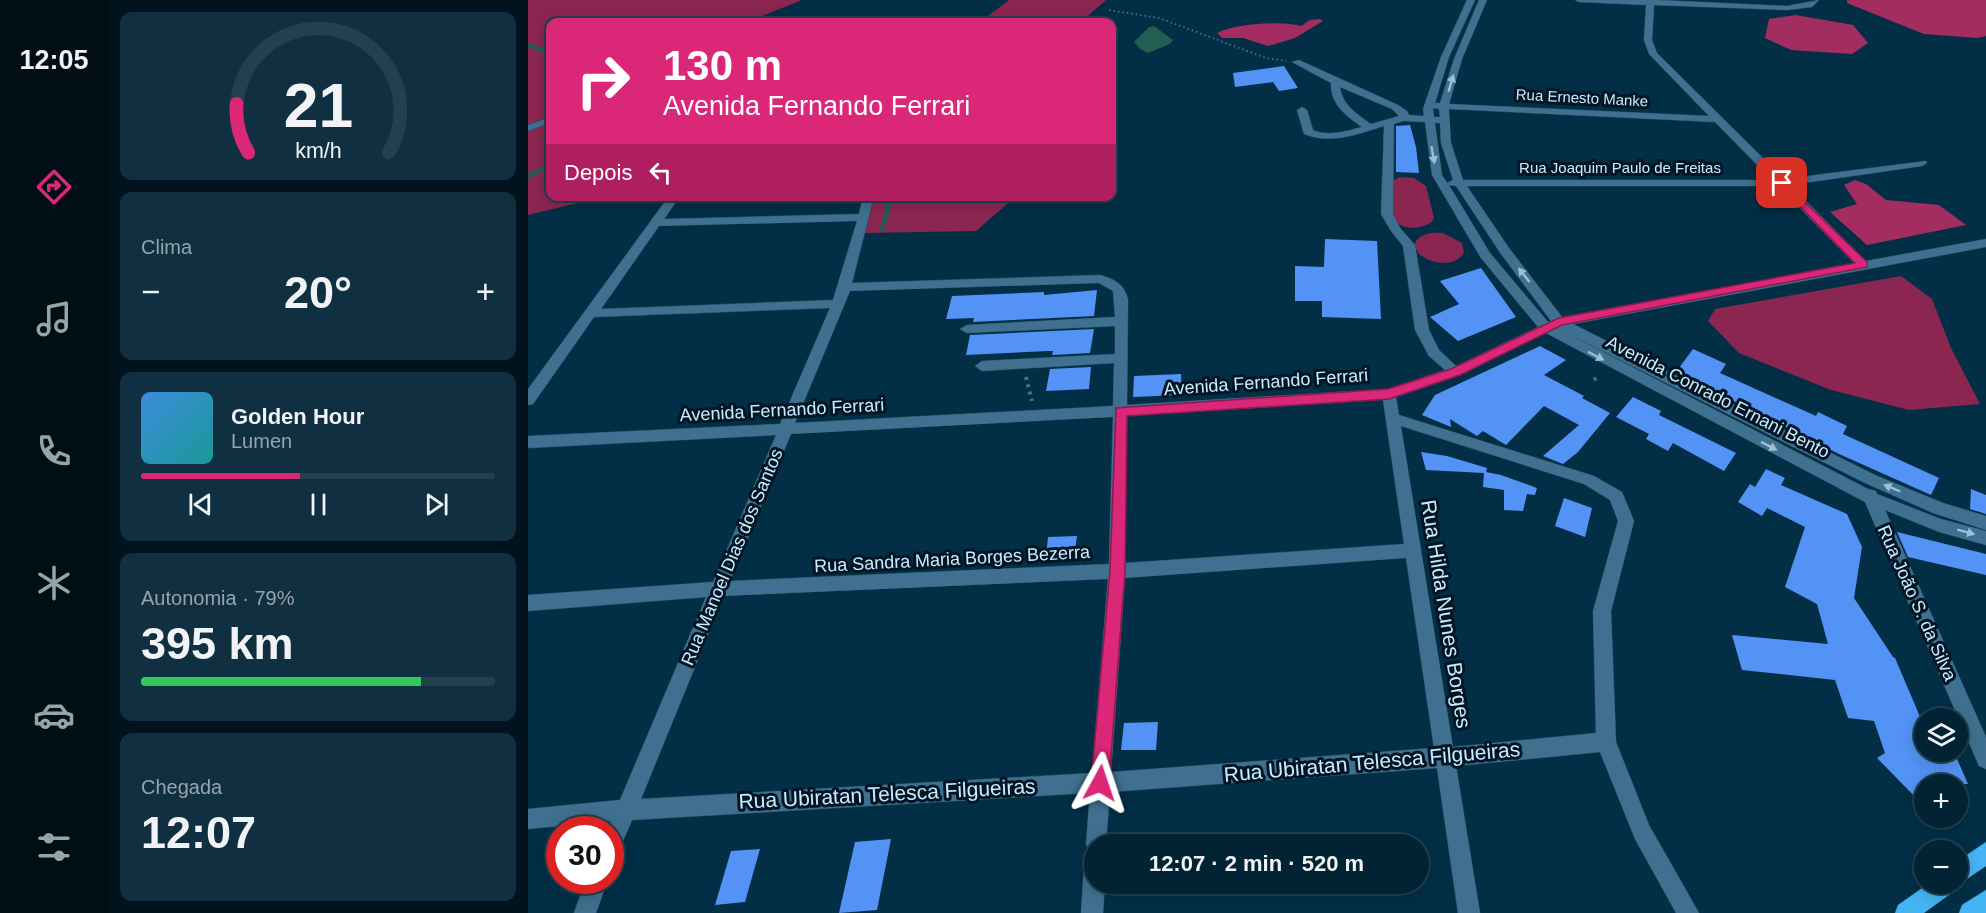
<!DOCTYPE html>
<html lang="pt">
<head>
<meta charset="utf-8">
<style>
  body { margin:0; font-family:Arial,sans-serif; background:#102f40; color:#f1f3f6; height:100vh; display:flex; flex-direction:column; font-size:22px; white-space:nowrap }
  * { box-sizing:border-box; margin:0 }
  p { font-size:20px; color:#96a4ac }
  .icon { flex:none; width:33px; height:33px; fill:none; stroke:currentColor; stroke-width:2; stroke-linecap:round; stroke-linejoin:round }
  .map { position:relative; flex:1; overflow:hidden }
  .side { display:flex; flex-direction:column; gap:12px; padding:12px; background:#01131d; width:420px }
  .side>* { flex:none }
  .guide { position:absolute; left:18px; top:18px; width:570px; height:183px; border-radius:12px; box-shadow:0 3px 15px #0003,0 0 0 2px #23404f; background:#db2777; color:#fff; overflow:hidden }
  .tools { position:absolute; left:1386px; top:708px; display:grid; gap:12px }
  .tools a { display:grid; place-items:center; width:54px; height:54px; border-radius:50%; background:#022334; box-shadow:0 3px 15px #0003,0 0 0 2px #23404f; font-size:30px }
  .speed { position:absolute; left:18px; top:816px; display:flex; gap:12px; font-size:30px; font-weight:700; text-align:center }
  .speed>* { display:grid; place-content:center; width:78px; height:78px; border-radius:50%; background:#022334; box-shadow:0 3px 15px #0003,0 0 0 2px #23404f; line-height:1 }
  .speed .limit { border:9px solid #d22; background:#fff; color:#111 }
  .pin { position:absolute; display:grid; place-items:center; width:51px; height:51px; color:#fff; margin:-26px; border-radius:12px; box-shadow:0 3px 9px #0006 }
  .me { position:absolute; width:66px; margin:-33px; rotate:5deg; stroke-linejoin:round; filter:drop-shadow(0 0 4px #0008) }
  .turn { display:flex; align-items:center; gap:21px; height:126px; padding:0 18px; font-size:27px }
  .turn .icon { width:78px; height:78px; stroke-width:2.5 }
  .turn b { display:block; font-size:42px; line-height:51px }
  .then { display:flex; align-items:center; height:57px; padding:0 18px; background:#0003; gap:12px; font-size:22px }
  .big { font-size:45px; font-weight:800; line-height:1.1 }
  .side .card { flex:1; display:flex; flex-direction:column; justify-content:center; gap:9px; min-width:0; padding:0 21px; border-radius:12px; background:#102f40 }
  .side .dial { align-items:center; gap:0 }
  .dial svg { height:156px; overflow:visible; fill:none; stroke:#23404f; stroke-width:7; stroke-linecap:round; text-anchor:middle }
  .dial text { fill:#f1f3f6; stroke:none }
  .song { display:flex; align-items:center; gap:18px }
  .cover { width:72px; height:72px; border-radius:9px; background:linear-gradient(135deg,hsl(210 70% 55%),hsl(180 70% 35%)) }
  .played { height:6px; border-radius:3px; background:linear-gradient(90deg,#db2777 45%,#23404f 45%) }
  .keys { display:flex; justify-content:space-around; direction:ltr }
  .heat { display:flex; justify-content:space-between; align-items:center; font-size:33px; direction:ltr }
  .charge { height:9px; border-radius:4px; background:linear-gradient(90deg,#34c759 79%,#23404f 0) }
  .trip { position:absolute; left:556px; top:834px; width:345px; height:60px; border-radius:30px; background:#022334; box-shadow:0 3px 15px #0003,0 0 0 2px #23404f; font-weight:800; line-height:60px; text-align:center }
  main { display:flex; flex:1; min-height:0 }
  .dock { display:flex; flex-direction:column; width:108px; justify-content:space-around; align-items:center; background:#010e15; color:#96a4ac }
  .dock .icon { width:42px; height:42px }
  .dock .active { color:#db2777 }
  .dock b { font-size:27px; color:#f1f3f6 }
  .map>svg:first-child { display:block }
  .green { fill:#8b2651 }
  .forest { fill:#a32d60 }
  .water { fill:#235e52 }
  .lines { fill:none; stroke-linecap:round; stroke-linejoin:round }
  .stream-far1 { stroke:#235e52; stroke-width:4 }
  .stream { stroke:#235e52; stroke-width:4.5 }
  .building { fill:#5393f5 }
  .minor-casing { stroke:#224d64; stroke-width:1 }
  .major-casing { stroke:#224d64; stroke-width:1 }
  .path-far1 { stroke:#486f85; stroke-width:2; stroke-dasharray:1.5 3; stroke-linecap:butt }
  .path { stroke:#486f85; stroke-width:4; stroke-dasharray:3 4.5; stroke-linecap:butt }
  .minor { fill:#40708f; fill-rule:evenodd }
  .major { fill:#45b4f4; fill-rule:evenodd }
  .oneway { fill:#9cbfd8 }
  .route { fill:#db2777; stroke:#8e194d; stroke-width:1.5 }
  .labels { text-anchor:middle; stroke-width:6; stroke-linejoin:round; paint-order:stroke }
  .far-street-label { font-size:15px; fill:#cdeaff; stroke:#001624 }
  .street-label { font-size:18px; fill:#cdeaff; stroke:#001624 }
  .near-street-label { font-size:21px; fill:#cdeaff; stroke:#001624 }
</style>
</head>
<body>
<main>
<nav class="dock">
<b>12:05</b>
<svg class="icon active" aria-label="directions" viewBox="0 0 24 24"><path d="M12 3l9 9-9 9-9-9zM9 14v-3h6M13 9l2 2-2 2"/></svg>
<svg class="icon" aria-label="music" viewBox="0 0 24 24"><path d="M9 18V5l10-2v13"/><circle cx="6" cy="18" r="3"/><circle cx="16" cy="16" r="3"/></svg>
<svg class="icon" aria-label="phone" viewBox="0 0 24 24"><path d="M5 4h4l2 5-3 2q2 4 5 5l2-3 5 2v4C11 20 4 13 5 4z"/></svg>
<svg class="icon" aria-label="climate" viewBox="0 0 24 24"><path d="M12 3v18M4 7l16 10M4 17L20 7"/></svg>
<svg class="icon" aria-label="car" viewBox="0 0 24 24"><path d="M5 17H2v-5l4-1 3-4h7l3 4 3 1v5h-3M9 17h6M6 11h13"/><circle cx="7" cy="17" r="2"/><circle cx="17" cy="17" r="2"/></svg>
<svg class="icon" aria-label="filters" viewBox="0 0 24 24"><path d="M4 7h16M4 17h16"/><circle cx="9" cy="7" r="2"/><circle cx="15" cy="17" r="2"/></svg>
</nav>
<section class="side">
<div class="card dial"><svg viewBox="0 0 100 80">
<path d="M14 69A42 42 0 1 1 86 69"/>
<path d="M14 69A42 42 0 0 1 8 44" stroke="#db2777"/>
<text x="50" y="56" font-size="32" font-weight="700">21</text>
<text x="50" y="72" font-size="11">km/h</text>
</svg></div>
<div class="card"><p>Clima</p>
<div class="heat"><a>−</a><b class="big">20°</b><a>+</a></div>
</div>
<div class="card">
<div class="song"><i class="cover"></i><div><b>Golden Hour</b><p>Lumen</p></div></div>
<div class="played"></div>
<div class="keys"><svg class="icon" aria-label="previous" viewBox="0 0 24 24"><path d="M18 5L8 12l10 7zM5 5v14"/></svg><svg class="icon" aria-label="pause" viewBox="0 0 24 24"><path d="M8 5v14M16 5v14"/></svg><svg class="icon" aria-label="next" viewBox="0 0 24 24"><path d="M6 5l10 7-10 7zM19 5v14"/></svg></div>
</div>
<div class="card"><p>Autonomia · 79%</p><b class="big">395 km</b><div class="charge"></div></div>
<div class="card"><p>Chegada</p><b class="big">12:07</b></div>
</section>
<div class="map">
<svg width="1458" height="913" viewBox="0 0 1458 913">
  <rect width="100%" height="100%" fill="#022f46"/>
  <g class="green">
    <path d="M 0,0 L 274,0 L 219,22 L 22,22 L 22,196 L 75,197 L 0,215 Z"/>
    <path d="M 481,0 L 578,0 L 553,22 L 452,22 Z"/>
    <path d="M 872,177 L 886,178 L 898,186 L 906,218 L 904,222 C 891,230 876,230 865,220 L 862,182 Z"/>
    <path d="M 342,197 L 487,197 L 448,231 L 337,233 Z"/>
    <path d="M 915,233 L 934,243 L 936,253 C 926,268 904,264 891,254 L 886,245 C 891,233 903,232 915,233 Z"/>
    <path d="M 1373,276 L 1404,299 L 1423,348 L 1452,404 L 1381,410 L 1303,390 L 1211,353 L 1180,321 L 1187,309 Z"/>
  </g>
  <g class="forest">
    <path d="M 1319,0 L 1458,0 L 1458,36 L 1450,38 L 1396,34 L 1319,3 Z"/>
    <path d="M 1268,15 L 1325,25 L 1340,43 L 1324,54 L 1263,50 L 1237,38 L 1241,19 Z"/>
    <path d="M 792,19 L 795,21 L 767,38 L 740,46 L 715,38 L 694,38 L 689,33 C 709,23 752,21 773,26 L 782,20 Z"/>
    <path d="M 1327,180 L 1338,184 L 1358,200 L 1411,205 L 1438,225 L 1339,245 L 1302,212 L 1329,204 L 1316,185 Z"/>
  </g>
  <path class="water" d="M 626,26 L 645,40 L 642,44 L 620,53 L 612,49 L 606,42 L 621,27 Z"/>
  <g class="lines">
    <path class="stream-far1" d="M 0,45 L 22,53"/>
    <g class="stream">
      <path d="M 0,176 L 22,166"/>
      <path d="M 352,196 L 361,206 L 354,230"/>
    </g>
  </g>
  <g class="building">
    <path d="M 756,66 L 770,88 L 751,91 L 745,82 L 707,87 L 705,73 Z"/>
    <path d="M 882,125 L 888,147 L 891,173 L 868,172 L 868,126 Z"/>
    <path d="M 797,239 L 849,241 L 853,319 L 794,317 L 794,301 L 767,301 L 767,266 L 796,267 Z"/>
    <path d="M 953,268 L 988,317 L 930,341 L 902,317 L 931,304 L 912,281 Z"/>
    <path d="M 569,290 L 566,316 L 445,322 L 446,318 L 418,319 L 424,296 L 516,292 L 516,295 Z"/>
    <path d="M 566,329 L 562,353 L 524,355 L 525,351 L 520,351 L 438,355 L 442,335 Z"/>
    <path d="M 1012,346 L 1038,360 L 1016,375 L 1056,396 L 1054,398 L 1082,413 L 1050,452 L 1035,464 L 1015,456 L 1051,425 L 1016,406 L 978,445 L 955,431 L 949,436 L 922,419 L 923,427 L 894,415 L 907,395 Z"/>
    <path d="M 1165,349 L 1198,364 L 1192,373 L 1288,416 L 1290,412 L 1319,426 L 1315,434 L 1411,478 L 1403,495 L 1311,454 L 1148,372 Z"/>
    <path d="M 563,367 L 561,389 L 518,391 L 522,369 Z"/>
    <path d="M 653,374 L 654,395 L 605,397 L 606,376 Z"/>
    <path d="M 1105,397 L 1133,411 L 1131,415 L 1208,453 L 1196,471 L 1145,443 L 1140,451 L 1118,439 L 1121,434 L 1088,417 Z"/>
    <path d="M 893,452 L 919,456 L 959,468 L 958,472 L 973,475 L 1009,488 L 1007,495 L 999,494 L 995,511 L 976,510 L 976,490 L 955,487 L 956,473 L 898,470 Z"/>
    <path d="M 1238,469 L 1257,478 L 1253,485 L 1319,514 L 1334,547 L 1326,598 L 1365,657 L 1367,658 L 1396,726 L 1396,752 L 1426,752 L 1440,784 L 1396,784 L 1396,806 L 1349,758 L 1357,753 L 1346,721 L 1320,718 L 1307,680 L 1214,670 L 1204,635 L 1300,644 L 1289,604 L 1257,587 L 1277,527 L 1239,508 L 1234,516 L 1210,502 L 1222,484 L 1227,487 Z"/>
    <path d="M 1443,489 L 1458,495 L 1458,514 L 1442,509 Z"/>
    <path d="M 1036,498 L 1064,508 L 1057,537 L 1027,526 Z"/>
    <path d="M 1369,532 L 1458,554 L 1458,575 L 1380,557 Z"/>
    <path d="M 549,536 L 546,556 L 518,557 L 520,537 Z"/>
    <path d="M 630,722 L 628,750 L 593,750 L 596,723 Z"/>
    <path d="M 363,839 L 349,910 L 311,913 L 327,842 Z"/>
    <path d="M 232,849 L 217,902 L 187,905 L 203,851 Z"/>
  </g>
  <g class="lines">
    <g class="minor-casing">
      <g id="minor">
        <path d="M 939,0 L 947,0 L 921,57 L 907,103 L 912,103 L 926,59 L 951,0 L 959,0 L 934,59 L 921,104 L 1181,116 L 1121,54 L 1116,40 L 1118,5 L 1051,2 L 1047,0 L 1129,0 L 1259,6 L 1291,0 L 1284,7 L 1259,10 L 1126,5 L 1124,40 L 1129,53 L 1256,179 L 1398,161 L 1399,163 L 1394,166 L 1262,185 L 1338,261 L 1458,239 L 1458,247 L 1045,324 L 1347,475 L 1415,503 L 1458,516 L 1458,530 L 1405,513 L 1337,483 L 1029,328 L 1340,489 L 1348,491 L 1349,494 L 1413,519 L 1458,531 L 1458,545 L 1411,532 L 1357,510 L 1458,737 L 1458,769 L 1451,766 L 1337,502 L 1018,333 L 932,375 L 868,397 L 871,415 L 1066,476 L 1094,492 L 1106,521 L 1083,611 L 1088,742 L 1121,825 L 1171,913 L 1148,913 L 1107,839 L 1072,752 L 928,766 L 952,913 L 930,913 L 909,768 L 582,792 L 578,844 L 567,844 L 567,854 L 561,851 L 558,844 L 562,793 L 104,820 L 89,855 L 82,858 L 82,830 L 79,830 L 83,821 L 0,829 L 0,809 L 92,800 L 178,597 L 0,611 L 0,595 L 185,582 L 248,435 L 0,448 L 0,436 L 252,424 L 302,308 L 66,317 L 5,404 L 0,405 L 0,389 L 141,196 L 152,196 L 136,219 L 331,214 L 335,196 L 346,196 L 324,283 L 572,275 C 586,279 597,284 600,300 L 599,405 L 860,389 L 917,370 L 901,356 L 887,330 L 875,246 L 863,231 L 853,214 L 856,126 C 830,134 803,145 776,134 L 769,110 L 774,107 L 779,110 L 785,130 C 800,137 818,131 834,127 C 818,116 802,104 803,83 L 764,62 L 771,60 L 870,105 L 879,111 L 881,115 L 896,116 L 895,109 L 913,57 ZM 812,87 L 864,109 L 871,116 L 843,124 C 829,114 814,105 812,87 ZM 905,108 L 911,109 L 912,117 L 906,117 ZM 921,109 L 1187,122 L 1244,180 L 935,180 L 923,143 ZM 876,121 L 897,122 L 904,175 L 953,258 L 1010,327 L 928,366 L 911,350 L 901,330 L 887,245 L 872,228 L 865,214 L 866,124 ZM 907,123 L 912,123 L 913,143 L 925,180 L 919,183 L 914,175 ZM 921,185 L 928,186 L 973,254 L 1023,321 L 1020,322 L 962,253 ZM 939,186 L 1250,186 L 1327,264 L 1034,317 L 981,248 ZM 329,221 L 305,300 L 73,309 L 131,226 ZM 571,283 L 585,291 L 587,317 L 439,325 L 432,329 L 439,333 L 587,326 L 587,354 L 454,361 L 447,366 L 454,371 L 586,363 L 585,406 L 267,423 L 322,291 ZM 855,400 L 876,544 L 597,563 L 599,416 ZM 585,417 L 581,564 L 202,581 L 263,434 ZM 873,426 L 1056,484 L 1082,500 L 1090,521 L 1065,611 L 1068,733 L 925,747 ZM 878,558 L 906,748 L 583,772 L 597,578 ZM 580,579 L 564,773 L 113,799 L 196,596 Z"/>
        <path d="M 22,117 L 22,123 L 0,131 L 0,125 Z"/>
        <path d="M 567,855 L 567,884 L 577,884 L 575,913 L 553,913 L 556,866 L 559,858 Z"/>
        <path d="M 58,880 L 80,880 L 68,913 L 46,913 Z"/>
      </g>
    </g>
    <g class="major-casing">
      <g id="major">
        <path d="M 1458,842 L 1458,866 L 1430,885 L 1428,884 L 1425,892 L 1396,913 L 1367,913 L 1370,905 L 1400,884 L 1430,884 L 1430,861 Z"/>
        <path d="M 1458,890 L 1458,913 L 1431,913 L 1434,905 Z"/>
      </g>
    </g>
    <path class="path-far1" d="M 581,10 L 631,18 L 738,58 L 758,61"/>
    <g class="path">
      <path d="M 498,377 L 504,401"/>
      <path d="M 1066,380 L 1069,377"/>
    </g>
    <use href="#minor" class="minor"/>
    <use href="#major" class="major"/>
  </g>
  <defs><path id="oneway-solid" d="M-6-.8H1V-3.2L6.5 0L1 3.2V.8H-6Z" transform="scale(1.5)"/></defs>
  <g class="oneway">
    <use href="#oneway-solid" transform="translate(923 83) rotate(-74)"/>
    <use href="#oneway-solid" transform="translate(905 155) rotate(80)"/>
    <use href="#oneway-solid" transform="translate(996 275) rotate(-128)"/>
    <use href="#oneway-solid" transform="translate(1068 356) rotate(28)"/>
    <use href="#oneway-solid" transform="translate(1241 446) rotate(27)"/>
    <use href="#oneway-solid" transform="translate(1364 488) rotate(-157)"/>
    <use href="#oneway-solid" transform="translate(1438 532) rotate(15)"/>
  </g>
  <path class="route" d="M 1254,180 L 1339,262 L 1339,267 L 1034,325 L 932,375 L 861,399 L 599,416 L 597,571 L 581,783 L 578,789 L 572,792 L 565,789 L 563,783 L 582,571 L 588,408 L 860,389 L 923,369 L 1031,318 L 1327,263 L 1251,185 L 1249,183 Z"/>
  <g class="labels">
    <g class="far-street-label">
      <text transform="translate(1054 98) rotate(3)" y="5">Rua Ernesto Manke</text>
      <text x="1092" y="173">Rua Joaquim Paulo de Freitas</text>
    </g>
    <g class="street-label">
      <text transform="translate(738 382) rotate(-4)" y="6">Avenida Fernando Ferrari</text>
      <text transform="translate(1190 397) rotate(27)" y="6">Avenida Conrado Ernani Bento</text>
      <text transform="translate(254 410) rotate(-3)" y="6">Avenida Fernando Ferrari</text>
      <text transform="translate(204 557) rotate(-67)" y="6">Rua Manoel Dias dos Santos</text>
      <text transform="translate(424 559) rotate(-3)" y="6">Rua Sandra Maria Borges Bezerra</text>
      <text transform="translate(1389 603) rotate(66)" y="6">Rua João S. da Silva</text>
    </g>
    <g class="near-street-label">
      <text transform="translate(918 614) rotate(81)" y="7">Rua Hilda Nunes Borges</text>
      <text transform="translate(844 762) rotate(-5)" y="7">Rua Ubiratan Telesca Filgueiras</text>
      <text transform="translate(359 794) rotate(-3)" y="7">Rua Ubiratan Telesca Filgueiras</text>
    </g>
  </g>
</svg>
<div class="tools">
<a><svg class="icon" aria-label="layers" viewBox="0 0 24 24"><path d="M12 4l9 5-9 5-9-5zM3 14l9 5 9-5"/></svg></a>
<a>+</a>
<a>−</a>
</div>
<div class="speed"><div class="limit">30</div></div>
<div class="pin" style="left:1254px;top:183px;background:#d93025"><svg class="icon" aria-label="arrive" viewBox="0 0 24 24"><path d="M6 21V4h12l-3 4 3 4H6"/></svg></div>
<svg class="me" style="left:572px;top:783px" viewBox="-20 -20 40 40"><path d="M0-17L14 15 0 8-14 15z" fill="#db2777" stroke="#fff" stroke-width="4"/></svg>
<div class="trip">12:07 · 2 min · 520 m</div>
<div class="guide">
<div class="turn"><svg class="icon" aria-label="right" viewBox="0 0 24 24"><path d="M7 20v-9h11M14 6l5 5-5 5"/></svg><div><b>130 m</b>Avenida Fernando Ferrari</div></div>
<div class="then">Depois<svg class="icon" aria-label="left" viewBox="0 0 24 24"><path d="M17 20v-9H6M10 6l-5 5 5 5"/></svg></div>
</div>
</div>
</main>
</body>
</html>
